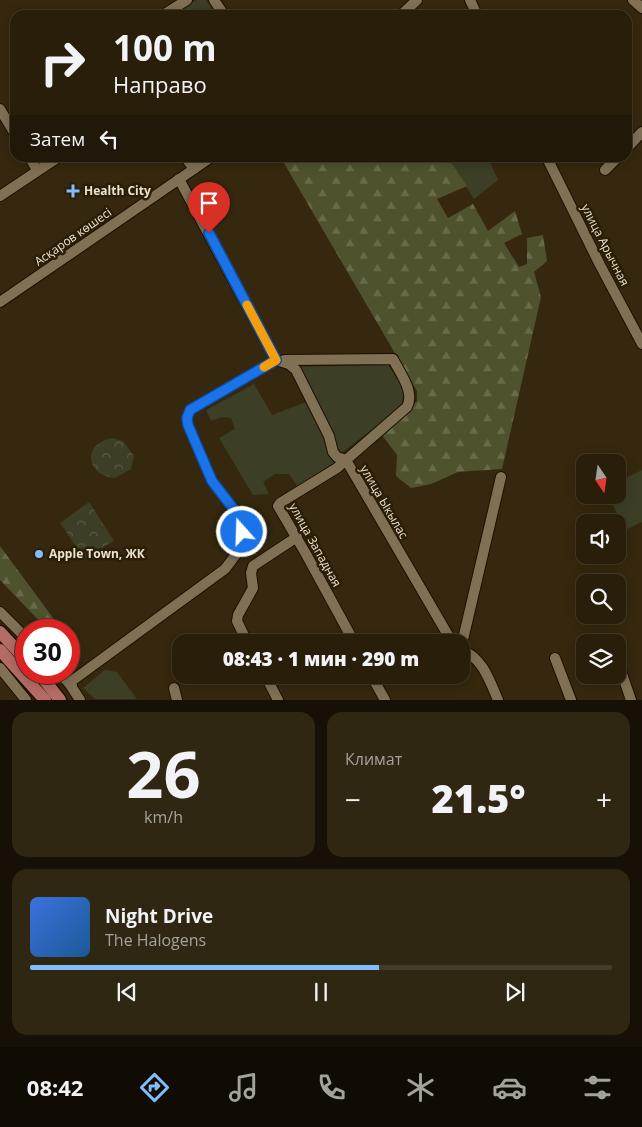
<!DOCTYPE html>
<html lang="ru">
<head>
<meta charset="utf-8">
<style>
  body { margin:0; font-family:"Open Sans",sans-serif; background:#302713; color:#f1f3f6; height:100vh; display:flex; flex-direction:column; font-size:19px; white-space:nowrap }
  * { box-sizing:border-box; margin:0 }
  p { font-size:16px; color:#a5a29c }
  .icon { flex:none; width:28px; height:28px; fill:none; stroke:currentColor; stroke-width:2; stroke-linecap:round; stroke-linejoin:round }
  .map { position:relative; height:700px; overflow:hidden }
  .details { display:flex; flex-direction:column; gap:12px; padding:12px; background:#161006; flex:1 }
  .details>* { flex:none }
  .guide { position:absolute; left:10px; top:10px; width:622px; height:152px; border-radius:15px; box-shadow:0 2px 12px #0003,0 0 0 1px #443c2b; background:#281e0a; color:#f1f3f6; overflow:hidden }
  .needle { width:32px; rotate:167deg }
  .fabs { position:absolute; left:576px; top:454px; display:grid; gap:10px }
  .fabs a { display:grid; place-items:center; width:50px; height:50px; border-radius:10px; background:#281e0a; box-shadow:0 2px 12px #0003,0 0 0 1px #443c2b; font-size:25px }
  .speed { position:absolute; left:15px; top:619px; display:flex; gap:10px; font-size:25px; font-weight:700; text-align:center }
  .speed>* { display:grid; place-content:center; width:65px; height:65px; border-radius:50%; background:#281e0a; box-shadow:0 2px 12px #0003,0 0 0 1px #443c2b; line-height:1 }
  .speed .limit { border:8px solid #d22; background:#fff; color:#111 }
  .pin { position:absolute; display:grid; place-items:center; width:42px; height:42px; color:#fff; margin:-51px -21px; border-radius:50% 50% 50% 0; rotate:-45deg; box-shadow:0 0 5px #0007 }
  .pin .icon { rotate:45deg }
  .me { position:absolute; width:55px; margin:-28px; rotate:340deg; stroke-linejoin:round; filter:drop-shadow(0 0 4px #0008) }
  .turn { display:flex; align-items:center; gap:18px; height:105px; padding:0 20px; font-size:22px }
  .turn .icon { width:65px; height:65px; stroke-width:2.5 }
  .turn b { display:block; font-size:35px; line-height:42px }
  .then { display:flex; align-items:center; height:48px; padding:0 20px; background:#0003; gap:10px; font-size:19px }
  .big { font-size:38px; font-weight:800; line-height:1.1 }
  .details .card { flex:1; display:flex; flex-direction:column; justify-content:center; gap:8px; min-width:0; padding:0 18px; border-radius:15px; background:#302713 }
  .details .dial { align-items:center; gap:0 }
  .dial b { font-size:65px; line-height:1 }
  .song { display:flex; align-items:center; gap:15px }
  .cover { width:60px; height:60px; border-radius:8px; background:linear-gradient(135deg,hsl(220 70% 55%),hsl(210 70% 35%)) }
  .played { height:5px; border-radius:2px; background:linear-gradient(90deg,#80bdfa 60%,#443c2b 60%) }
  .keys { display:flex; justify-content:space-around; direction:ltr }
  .heat { display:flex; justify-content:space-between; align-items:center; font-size:28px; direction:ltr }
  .details .tiles { flex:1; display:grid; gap:12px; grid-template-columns:1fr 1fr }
  .card:last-child { grid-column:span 2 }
  .trip { position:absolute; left:172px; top:634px; width:298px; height:50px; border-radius:15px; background:#281e0a; box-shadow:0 2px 12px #0003,0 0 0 1px #443c2b; font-weight:800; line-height:50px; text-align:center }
  .dock { display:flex; height:80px; justify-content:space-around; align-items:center; background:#100c04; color:#a5a29c }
  .dock .icon { width:35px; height:35px }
  .dock .selected { color:#80bdfa }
  .dock b { font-size:22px; color:#f1f3f6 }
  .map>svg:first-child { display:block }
  .green { fill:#3c3f26 }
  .forest { fill:url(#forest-firs) }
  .park { fill:url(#park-crowns) }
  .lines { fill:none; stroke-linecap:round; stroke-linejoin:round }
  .minor-casing { stroke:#1c1000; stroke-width:12 }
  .major-casing { stroke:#1c1000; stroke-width:15 }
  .minor { stroke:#807155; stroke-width:10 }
  .major { stroke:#b56c66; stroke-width:12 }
  .route-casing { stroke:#114b97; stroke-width:12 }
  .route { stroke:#1a73e8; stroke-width:9 }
  .slow { stroke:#f59e0b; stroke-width:9 }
  .poi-dot { fill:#80bdfa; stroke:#2a1e04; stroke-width:2 }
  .labels { text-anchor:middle; stroke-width:5; stroke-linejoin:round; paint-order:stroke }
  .poi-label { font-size:12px; font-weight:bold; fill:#eae2d3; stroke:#2a1e04; text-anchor:start }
  .street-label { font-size:12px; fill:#eae2d3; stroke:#2a1e04 }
</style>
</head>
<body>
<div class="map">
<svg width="642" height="700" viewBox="0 0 642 700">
  <defs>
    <pattern id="forest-firs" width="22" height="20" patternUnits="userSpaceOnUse" patternTransform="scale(1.25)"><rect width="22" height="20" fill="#4e532d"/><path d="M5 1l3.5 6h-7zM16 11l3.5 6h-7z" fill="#686b4b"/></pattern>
    <pattern id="park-crowns" width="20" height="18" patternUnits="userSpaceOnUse" patternTransform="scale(1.25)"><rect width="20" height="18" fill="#3c3f26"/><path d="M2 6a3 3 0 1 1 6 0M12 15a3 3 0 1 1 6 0" fill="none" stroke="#585a45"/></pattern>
  </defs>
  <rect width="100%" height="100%" fill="#35280e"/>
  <g class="green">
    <path d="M 197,0 L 206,0 L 216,15 L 173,15 Z"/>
    <path d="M 448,158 L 454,158 L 458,163 L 467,158 L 488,158 L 498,180 L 474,199 Z"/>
    <path d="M 388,365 L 405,391 L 400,408 L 340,454 L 337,465 L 298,487 L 289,474 L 275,474 L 263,482 L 269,494 L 253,495 L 219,438 L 235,429 L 231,418 L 222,417 L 211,421 L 206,410 L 254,384 L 272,415 L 309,401 L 304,387 L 309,383 L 298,367 Z"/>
    <path d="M 642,470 L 642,522 L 625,530 L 608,495 L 618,495 L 618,482 Z"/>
    <path d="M 105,670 L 117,672 L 137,699 L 95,699 L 83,688 Z"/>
  </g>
  <g class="forest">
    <path d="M 281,158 L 448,158 L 467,186 L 437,199 L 448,218 L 473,204 L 488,231 L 515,211 L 522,234 L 504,243 L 519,267 L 527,264 L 527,238 L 543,235 L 547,261 L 534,272 L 541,297 L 502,469 L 458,472 L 431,484 L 411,488 L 396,476 L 397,455 L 382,435 L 417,401 L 417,391 Z"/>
    <path d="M 0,546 L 62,630 L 48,630 L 0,580 Z"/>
  </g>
  <g class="park">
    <path d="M 113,438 L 123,441 L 134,456 L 131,469 L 115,478 C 86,476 81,443 113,438 Z"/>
    <path d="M 89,502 L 114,541 L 84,558 L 60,523 Z"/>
  </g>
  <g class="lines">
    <g class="minor-casing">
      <g id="minor">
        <path d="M 214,0 L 224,15"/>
        <path d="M 470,0 L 477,15"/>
        <path d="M 633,0 L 642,8"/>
        <path d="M 163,15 L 187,0"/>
        <path d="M 401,15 L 417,0"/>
        <path d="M 0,109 L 15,134"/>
        <path d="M 628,147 L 642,132"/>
        <path d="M 30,158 L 37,170"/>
        <path d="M 186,158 L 194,169"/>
        <path d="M 547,158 L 600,265 L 642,344"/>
        <path d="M 605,170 L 617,158"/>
        <path d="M 179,179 L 276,360"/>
        <path d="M 0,196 L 57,158"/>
        <path d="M 0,302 L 210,158"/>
        <path d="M 284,360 L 393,359 C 400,373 415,392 407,407 L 346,460 L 452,642"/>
        <path d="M 0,612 L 26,638"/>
        <path d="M 247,642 L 237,621 L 238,615 L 253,588 L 251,573 L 253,566 L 297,537"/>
        <path d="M 461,648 L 501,477"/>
        <path d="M 461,649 C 483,659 489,679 498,700"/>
        <path d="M 555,658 L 571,700"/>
        <path d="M 618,662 L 631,700"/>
        <path d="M 0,668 L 26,700"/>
        <path d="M 58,672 L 72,686"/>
        <path d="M 265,675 L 278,700"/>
        <path d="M 371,675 L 385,700"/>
        <path d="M 174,688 L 177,700"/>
        <path d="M 80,700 L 69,683 L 225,569 L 240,549 L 242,532 L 239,516 L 212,481 L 188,425 L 187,418 L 190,410 L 276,360 L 289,364 L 296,370 L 329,436 L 333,452 L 337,457 L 346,460 L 337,468 L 280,503 L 278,506 L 306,554 L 354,642"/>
      </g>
    </g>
    <g class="major-casing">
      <g id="major">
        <path d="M 0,632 L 26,660"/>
        <path d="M 0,650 L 45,700"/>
        <path d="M 38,672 L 60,700"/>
      </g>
    </g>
    <use href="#minor" class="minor"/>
    <use href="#major" class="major"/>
  </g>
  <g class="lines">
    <g class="route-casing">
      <path id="route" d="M 209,233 L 276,360 L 190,410 L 187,418 L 188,425 L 212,481 L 239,516 L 242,532"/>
    </g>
    <use href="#route" class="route"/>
    <path class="slow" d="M 247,305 L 276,360 L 264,367"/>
  </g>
  <g class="poi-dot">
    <path d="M70.5 183.5h5v5h5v5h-5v5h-5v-5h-5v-5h5z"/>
    <circle cx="39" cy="554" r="5"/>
  </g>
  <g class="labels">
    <g class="poi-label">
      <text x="84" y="195">Health City</text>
      <text x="49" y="558">Apple Town, ЖК</text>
    </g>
    <g class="street-label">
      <text transform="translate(73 237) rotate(-35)" y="4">Асқаров көшесі</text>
      <text transform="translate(605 245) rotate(63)" y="4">улица Арычная</text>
      <text transform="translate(384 502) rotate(60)" y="4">улица Ыкылас</text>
      <text transform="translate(315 545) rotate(61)" y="4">улица Западная</text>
    </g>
  </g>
</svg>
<div class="fabs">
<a><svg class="needle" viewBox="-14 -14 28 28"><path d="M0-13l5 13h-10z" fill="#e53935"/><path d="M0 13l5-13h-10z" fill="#a5a29c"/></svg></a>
<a><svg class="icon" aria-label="sound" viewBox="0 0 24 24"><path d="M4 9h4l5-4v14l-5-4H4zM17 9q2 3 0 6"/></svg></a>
<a><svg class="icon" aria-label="search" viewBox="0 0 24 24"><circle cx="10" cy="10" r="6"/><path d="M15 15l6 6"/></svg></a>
<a><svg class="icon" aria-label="layers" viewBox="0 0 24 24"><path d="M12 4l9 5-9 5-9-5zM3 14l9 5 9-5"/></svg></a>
</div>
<div class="speed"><div class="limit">30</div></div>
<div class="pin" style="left:209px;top:233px;background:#d93025"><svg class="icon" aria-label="arrive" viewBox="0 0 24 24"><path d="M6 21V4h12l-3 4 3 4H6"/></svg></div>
<svg class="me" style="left:242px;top:532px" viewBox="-20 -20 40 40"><circle r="17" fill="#1a73e8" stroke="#fff" stroke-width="3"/><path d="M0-11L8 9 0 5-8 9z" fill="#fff"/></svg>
<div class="trip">08:43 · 1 мин · 290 m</div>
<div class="guide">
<div class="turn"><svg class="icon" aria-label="right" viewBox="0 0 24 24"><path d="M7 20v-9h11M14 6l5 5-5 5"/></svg><div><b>100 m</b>Направо</div></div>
<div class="then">Затем<svg class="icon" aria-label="left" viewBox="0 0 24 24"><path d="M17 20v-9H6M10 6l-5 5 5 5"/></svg></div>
</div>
</div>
<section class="details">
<div class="tiles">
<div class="card dial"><b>26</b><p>km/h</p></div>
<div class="card"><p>Климат</p>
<div class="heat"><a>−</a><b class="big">21.5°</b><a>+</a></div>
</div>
<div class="card">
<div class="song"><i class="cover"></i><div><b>Night Drive</b><p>The Halogens</p></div></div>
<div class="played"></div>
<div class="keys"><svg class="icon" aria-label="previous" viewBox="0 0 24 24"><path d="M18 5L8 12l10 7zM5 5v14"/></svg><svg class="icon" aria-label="pause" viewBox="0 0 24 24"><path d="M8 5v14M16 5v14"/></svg><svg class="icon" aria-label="next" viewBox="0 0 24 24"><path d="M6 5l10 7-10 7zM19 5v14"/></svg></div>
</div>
</div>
</section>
<nav class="dock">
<b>08:42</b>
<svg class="icon selected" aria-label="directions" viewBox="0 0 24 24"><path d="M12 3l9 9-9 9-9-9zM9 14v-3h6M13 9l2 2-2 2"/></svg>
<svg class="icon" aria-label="music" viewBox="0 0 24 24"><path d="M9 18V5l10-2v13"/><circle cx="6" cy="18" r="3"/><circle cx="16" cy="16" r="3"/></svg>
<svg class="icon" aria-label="phone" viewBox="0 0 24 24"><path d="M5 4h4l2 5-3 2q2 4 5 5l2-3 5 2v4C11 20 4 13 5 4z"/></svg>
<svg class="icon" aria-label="climate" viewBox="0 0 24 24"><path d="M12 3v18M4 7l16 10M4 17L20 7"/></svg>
<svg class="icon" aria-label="car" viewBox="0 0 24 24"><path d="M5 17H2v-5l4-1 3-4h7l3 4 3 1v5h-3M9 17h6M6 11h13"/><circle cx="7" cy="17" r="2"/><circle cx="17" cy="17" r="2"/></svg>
<svg class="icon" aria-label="filters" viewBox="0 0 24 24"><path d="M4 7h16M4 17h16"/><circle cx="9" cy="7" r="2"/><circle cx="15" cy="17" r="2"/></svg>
</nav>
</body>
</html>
